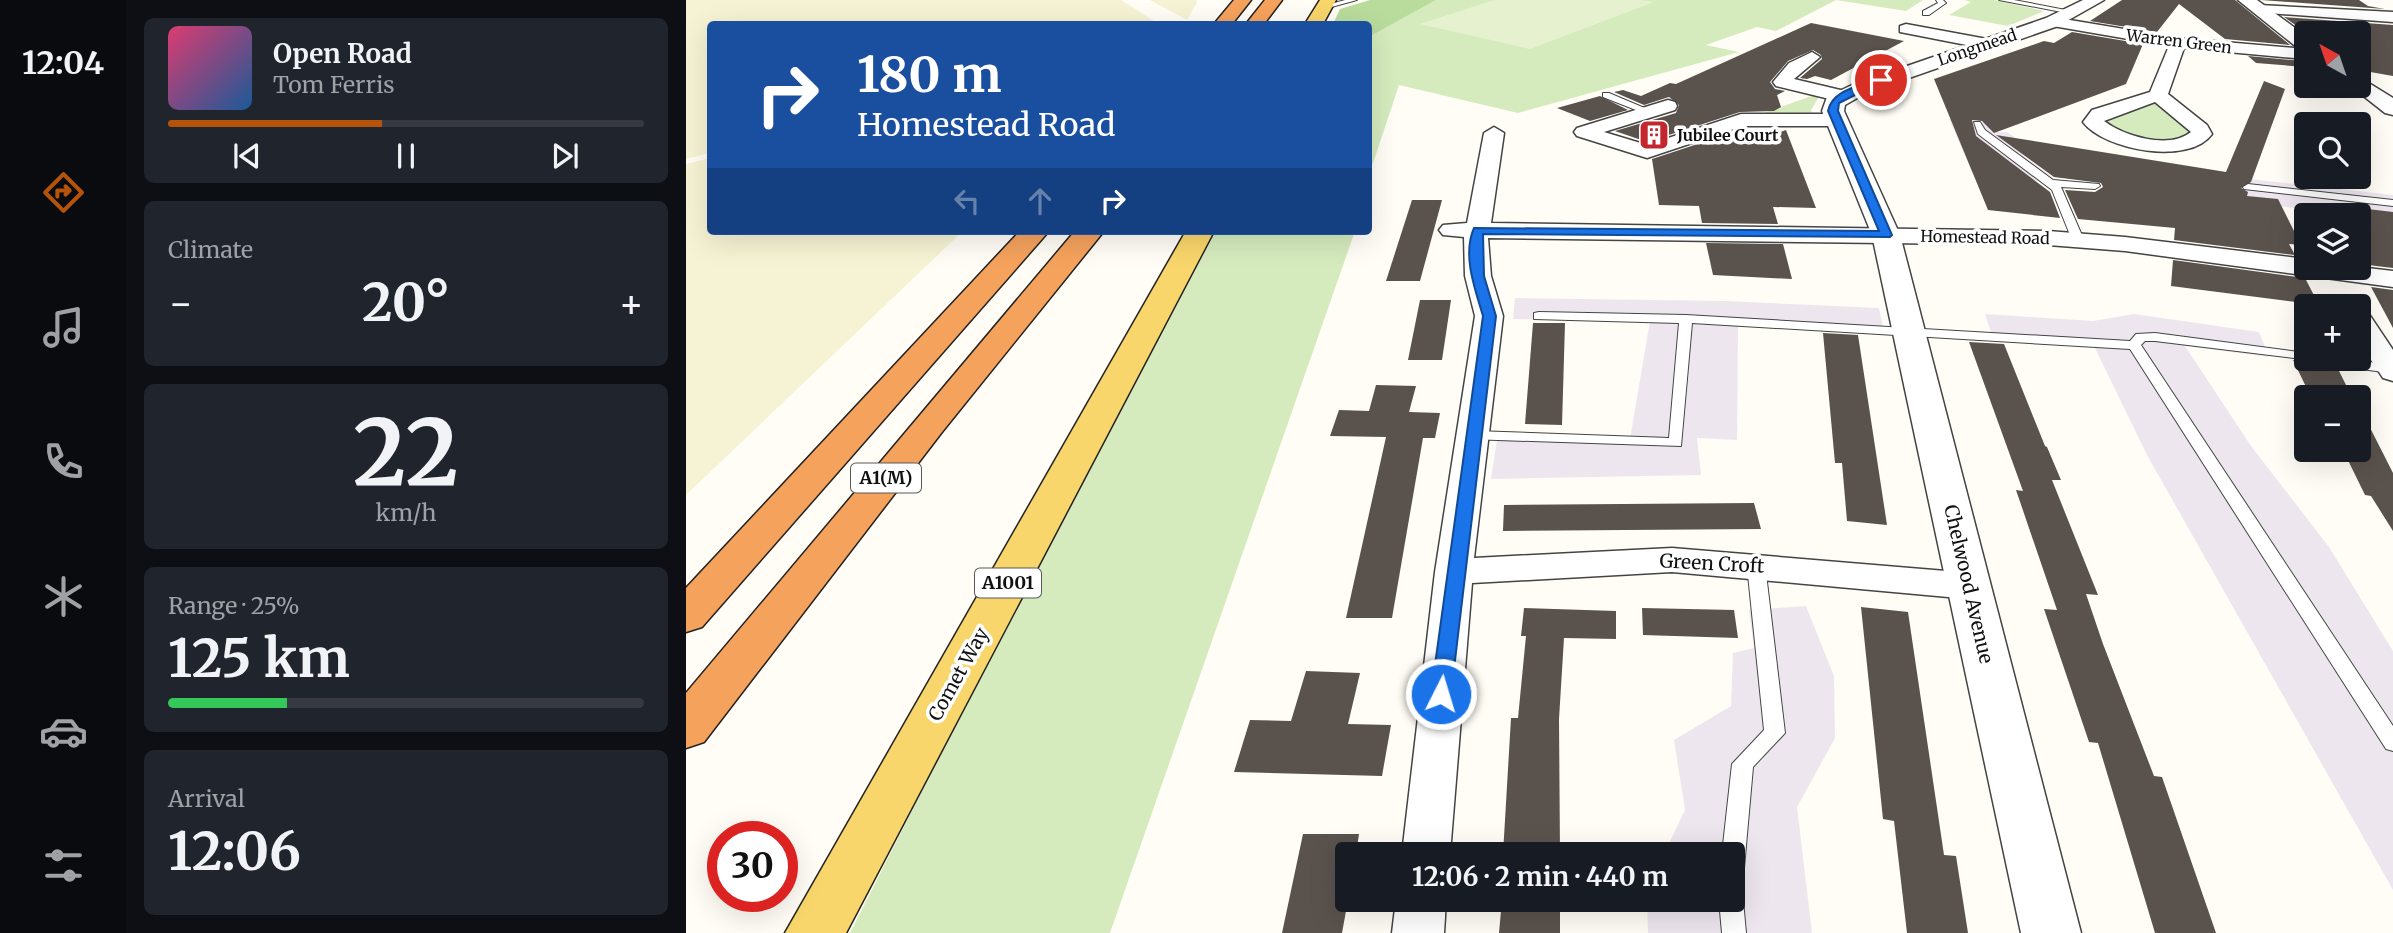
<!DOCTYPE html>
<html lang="en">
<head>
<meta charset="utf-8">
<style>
  body { margin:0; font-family:Merriweather,serif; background:#20242c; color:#f1f3f6; height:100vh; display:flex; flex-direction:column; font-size:26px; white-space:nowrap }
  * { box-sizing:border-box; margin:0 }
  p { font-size:23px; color:#9ea1a6 }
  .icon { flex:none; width:38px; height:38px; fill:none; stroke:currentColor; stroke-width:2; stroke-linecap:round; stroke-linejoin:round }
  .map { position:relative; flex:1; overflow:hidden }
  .details { display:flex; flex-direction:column; gap:18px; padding:18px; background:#0d0f14; width:560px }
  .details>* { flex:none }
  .guide { position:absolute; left:21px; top:21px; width:665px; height:214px; border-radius:7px; box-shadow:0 7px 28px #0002; background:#1a4fa0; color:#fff; overflow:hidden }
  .needle { width:46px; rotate:320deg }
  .buttons { position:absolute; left:1608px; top:21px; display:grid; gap:14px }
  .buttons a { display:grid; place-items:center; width:77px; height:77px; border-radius:7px; background:#171b24; box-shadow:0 7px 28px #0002; font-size:35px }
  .speed { position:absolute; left:21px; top:821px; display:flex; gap:14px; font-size:35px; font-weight:700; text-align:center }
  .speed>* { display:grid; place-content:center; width:91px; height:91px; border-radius:50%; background:#171b24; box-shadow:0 7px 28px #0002; line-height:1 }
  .speed .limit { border:10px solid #d22; background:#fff; color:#111 }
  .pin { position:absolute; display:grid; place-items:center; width:60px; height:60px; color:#fff; margin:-30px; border:4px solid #fff; border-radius:50%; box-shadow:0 2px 7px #0007 }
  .me { position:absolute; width:77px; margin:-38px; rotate:5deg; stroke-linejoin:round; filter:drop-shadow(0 0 5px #0008) }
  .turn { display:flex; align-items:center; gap:24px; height:147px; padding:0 35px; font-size:32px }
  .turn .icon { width:91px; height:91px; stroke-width:2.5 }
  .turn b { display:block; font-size:49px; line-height:60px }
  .lanes { display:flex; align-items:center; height:66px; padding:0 35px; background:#0003; justify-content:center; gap:35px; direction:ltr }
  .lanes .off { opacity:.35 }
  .big { font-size:52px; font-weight:700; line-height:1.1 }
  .details .tile { flex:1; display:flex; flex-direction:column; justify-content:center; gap:10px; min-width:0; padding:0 24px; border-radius:10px; background:#20242c }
  .details .dial { align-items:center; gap:0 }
  .dial b { font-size:91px; line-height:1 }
  .song { display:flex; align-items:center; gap:21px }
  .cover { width:84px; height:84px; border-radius:10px; background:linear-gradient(135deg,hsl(340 70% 55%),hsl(210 70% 35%)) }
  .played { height:7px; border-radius:4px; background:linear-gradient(90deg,#b45309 45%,#363941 45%) }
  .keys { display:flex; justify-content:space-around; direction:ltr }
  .heat { display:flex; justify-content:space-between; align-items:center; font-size:38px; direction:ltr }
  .charge { height:10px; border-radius:5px; background:linear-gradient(90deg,#34c759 25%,#363941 0) }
  .trip { position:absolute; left:649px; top:842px; width:410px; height:70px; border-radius:7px; background:#171b24; box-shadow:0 7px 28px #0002; font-weight:700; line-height:70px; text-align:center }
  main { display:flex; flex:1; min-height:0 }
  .tab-bar { display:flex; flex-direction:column; width:126px; justify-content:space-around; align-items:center; background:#090b0e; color:#9ea1a6 }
  .tab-bar .icon { width:49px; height:49px }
  .tab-bar .active { color:#b45309 }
  .tab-bar b { font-size:32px; color:#f1f3f6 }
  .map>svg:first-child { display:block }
  .industrial { fill:#eee6ef }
  .farmland { fill:#f6f3d4 }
  .green { fill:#d5ebbd }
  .forest { fill:#b9dc9c }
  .pitch { fill:#e6f2cf }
  .building { fill:#5a524d }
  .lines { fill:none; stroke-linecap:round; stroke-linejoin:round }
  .service-casing { stroke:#444; stroke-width:2 }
  .minor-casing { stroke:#444; stroke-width:3 }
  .tertiary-casing { stroke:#444; stroke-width:3 }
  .primary-casing { stroke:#222; stroke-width:3 }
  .motorway-casing { stroke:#222; stroke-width:3 }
  .service { fill:#fff; fill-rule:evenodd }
  .minor { fill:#fff; fill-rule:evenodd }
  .tertiary { fill:#fff; fill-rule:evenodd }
  .primary { fill:#f9d66b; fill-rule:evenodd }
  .motorway { fill:#f5a25d; fill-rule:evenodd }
  .route { fill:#1a73e8; stroke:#114b97; stroke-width:2 }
  .labels { text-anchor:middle; stroke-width:7; stroke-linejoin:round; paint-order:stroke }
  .far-street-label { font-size:16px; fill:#111; stroke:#fff }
  .far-poi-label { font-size:16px; font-weight:bold; fill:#111; stroke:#fff; text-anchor:start }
  .shield { fill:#fff; stroke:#585858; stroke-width:2 }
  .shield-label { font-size:18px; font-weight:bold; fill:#111 }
  .street-label { font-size:19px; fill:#111; stroke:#fff }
</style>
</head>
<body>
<main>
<nav class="tab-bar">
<b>12:04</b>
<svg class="icon active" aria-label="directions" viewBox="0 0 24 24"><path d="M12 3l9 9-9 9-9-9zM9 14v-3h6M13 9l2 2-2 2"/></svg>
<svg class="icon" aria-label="music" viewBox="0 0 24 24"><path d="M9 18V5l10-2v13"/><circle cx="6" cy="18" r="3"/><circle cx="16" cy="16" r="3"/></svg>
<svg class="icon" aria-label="phone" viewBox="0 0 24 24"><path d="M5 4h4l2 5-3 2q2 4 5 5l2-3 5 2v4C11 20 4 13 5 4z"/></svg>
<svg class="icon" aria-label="climate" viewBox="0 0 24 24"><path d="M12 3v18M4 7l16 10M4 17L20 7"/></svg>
<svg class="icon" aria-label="car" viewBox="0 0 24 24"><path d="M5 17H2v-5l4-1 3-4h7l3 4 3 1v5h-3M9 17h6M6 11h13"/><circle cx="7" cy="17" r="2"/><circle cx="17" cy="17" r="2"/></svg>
<svg class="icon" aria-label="filters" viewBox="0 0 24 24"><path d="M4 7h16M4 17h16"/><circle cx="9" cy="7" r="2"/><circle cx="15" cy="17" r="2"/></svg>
</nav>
<section class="details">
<div class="tile">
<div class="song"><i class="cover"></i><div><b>Open Road</b><p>Tom Ferris</p></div></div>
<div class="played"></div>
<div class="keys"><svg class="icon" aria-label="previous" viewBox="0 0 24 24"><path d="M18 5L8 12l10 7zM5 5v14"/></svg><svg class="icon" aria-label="pause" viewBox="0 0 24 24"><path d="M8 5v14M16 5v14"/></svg><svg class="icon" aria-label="next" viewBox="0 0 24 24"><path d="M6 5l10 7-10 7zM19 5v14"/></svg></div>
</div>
<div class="tile"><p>Climate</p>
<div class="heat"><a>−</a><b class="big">20°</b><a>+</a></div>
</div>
<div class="tile dial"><b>22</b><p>km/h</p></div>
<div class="tile"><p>Range · 25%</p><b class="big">125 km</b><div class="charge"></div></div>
<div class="tile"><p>Arrival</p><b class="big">12:06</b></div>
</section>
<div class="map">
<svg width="1707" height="933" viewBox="0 0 1707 933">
  <rect width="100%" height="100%" fill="#fffdf5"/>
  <g class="industrial">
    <path d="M 1263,119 L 1300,123 L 1307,132 L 1321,132 L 1349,152 L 1335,154 L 1376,184 L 1286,172 Z"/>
    <path d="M 1545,177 L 1707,195 L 1707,219 L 1555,202 Z"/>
    <path d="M 829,298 L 1039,301 L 1193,308 L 1198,332 L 1052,324 L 1051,440 L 1011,438 L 1015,475 L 805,479 L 812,433 L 944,439 L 964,321 L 827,319 Z"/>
    <path d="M 1299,314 L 1407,321 L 1448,314 L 1573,332 L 1583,357 L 1499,346 L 1565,446 L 1643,547 L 1707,651 L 1707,890 L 1461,455 L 1408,346 L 1307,339 Z"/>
    <path d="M 1120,606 L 1148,676 L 1149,738 L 1111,807 L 1126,933 L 962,933 L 961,900 L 1046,900 L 1046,854 L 978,854 L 999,810 L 988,740 L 1045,706 L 1047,653 L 1068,648 L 1063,610 Z"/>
  </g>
  <g class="farmland">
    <path d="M 0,0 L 435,0 L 473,24 L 24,24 L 24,153 L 0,159 Z"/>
    <path d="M 464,0 L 510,0 L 511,2 L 501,20 Z"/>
    <path d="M 24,158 L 24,231 L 277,231 L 0,495 L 0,164 Z"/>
  </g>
  <g class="green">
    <path d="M 750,0 L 1237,0 L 1220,11 L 1150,0 L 1090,31 L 1071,27 L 1020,45 L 1053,52 L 832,113 L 713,85 L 683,175 L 683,37 Z"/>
    <path d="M 1278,0 L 1308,0 L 1358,11 L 1322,26 L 1263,15 L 1285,2 Z"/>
    <path d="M 1131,94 L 1134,95 L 1125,110 L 1127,117 L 1067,117 Z"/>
    <path d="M 1462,101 L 1472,103 L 1509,131 L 1507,137 C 1467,145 1450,141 1416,121 Z"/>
    <path d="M 530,231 L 669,231 L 424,933 L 164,933 L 290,684 Z"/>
  </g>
  <path class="forest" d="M 684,0 L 750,0 L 683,37 L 682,24 L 647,24 L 654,9 Z"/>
  <path class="pitch" d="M 808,0 L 955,0 L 968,2 L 844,49 L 734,24 Z"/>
  <g class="building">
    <path d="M 1436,0 L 1549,0 L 1604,45 L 1539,39 L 1493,4 L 1471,32 L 1404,21 Z"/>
    <path d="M 1575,0 L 1673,0 L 1682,6 L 1699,9 Z"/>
    <path d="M 1598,17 L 1707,25 L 1707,76 L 1673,70 L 1673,33 L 1621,33 Z"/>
    <path d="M 1125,23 L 1218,41 L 1145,80 L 1129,76 L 1121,79 L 1114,78 L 1136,59 L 1135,55 L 1127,50 L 1102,61 L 1084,82 L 1089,89 L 1099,91 L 1091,95 L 1095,107 L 1088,111 L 1054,112 L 961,142 L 929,131 L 990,113 L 993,105 L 983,97 L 958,105 L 928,92 L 937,90 L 955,96 L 984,83 L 990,84 Z"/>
    <path d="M 1386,32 L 1457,44 L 1440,84 L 1308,133 L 1296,121 L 1286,120 L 1290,136 L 1364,192 L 1374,218 L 1302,210 L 1248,79 L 1358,41 L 1368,43 Z"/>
    <path d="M 1562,56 L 1617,61 L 1620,67 L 1570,63 Z"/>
    <path d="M 1578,81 L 1599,89 L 1565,182 L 1555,188 L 1562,192 L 1561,196 L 1592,199 L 1615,245 L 1603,244 L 1609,255 L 1488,240 L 1489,228 L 1392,219 L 1379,190 L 1409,192 L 1417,187 L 1415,183 L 1368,177 L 1310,135 L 1540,172 Z"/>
    <path d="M 914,96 L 942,110 L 904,121 L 871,108 Z"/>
    <path d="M 1057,129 L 1090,129 L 1091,133 L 1100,130 L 1130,208 L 1087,207 L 1092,224 L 1016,223 L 1013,206 L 973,205 L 966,159 Z"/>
    <path d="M 726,200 L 756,200 L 734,281 L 700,281 Z"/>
    <path d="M 1673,208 L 1707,212 L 1707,268 L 1674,264 Z"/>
    <path d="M 1020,243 L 1097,244 L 1106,279 L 1027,275 Z"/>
    <path d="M 1487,260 L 1619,278 L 1633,305 L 1485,286 Z"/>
    <path d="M 1685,287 L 1707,290 L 1707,328 Z"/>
    <path d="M 734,300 L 765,300 L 756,360 L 722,360 Z"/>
    <path d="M 847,323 L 879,323 L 876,425 L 839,424 Z"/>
    <path d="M 1137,333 L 1172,335 L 1201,525 L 1161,521 L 1156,463 L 1149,463 Z"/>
    <path d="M 1283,342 L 1318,344 L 1359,446 L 1361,447 L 1375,480 L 1366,480 L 1412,595 L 1400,594 L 1417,644 L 1468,776 L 1476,777 L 1530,933 L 1469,933 L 1412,743 L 1403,742 L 1358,609 L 1371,610 L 1330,490 L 1337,491 Z"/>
    <path d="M 1607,360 L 1652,369 L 1666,397 L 1625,397 Z"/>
    <path d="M 690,385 L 730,386 L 723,412 L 754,413 L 749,438 L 737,438 L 706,618 L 660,618 L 700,437 L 644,436 L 653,410 L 683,411 Z"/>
    <path d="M 1673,406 L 1707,473 L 1707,531 L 1685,496 L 1679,495 L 1657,450 L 1673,450 Z"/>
    <path d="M 1068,503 L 1075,529 L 817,531 L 818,505 Z"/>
    <path d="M 1175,607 L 1222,612 L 1258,855 L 1270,856 L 1282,933 L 1221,933 L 1208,821 L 1197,819 Z"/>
    <path d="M 838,608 L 930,611 L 930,639 L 878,638 L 873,719 L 874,854 L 817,854 L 825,718 L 832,718 L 840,636 L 835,636 Z"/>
    <path d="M 956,608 L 1048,610 L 1052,638 L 957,635 Z"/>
    <path d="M 620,671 L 674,673 L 662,724 L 705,725 L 696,776 L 548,772 L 564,720 L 605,721 Z"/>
    <path d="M 617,834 L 673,834 L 670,854 L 662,854 L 662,900 L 656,933 L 596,933 Z"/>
    <path d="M 816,900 L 874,900 L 874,933 L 813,933 Z"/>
  </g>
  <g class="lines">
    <g class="service-casing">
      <g id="service">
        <path d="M 659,0 L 671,0 L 638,9 L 634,7 Z"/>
        <path d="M 1250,0 L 1257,0 L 1260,3 L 1243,15 L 1237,15 L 1237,11 L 1252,3 Z"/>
        <path d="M 1313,0 L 1328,0 L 1390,12 L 1386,14 Z"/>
        <path d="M 917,93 L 923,93 L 968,112 L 960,114 L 917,97 Z"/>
        <path d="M 1288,122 L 1294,122 L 1299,130 L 1367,180 L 1413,184 L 1414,186 L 1409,189 L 1375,187 L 1398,240 L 1396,242 L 1386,240 L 1366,190 L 1292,134 Z"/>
        <path d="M 1562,184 L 1707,200 L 1707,206 L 1558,189 L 1557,187 Z"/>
        <path d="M 853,312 L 1000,315 L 1444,341 L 1450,334 L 1469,333 L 1620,353 L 1620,359 L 1659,359 L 1707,365 L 1705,373 L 1630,363 L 1624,360 L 1469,341 L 1459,341 L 1455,345 L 1707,726 L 1707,751 L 1700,749 L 1444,349 L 1006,323 L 995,446 L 783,439 L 780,436 L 788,431 L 983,438 L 993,323 L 848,319 L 848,313 Z"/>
        <path d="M 1070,559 L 1076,561 L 1079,565 L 1099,733 L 1067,767 L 1058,868 L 1054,875 L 1046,878 L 1046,854 L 1036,854 L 1046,764 L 1078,730 L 1061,565 L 1064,561 Z"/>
        <path d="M 1046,890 L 1053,892 L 1057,900 L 1060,933 L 1036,933 L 1033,900 L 1046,900 Z"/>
      </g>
    </g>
    <g class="minor-casing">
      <g id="minor">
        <path d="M 1573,5 L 1707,12 L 1707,22 L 1568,12 L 1568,6 Z"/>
        <path d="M 1366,17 L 1492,38 L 1620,49 L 1620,59 L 1498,48 L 1482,94 L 1521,125 L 1526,134 C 1503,166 1418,150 1397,122 L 1406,110 L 1464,92 L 1483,46 L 1361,25 L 1358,22 ZM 1469,102 L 1505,132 C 1483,150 1438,136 1418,121 Z"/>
        <path d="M 1220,24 L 1301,39 L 1309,44 L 1301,49 L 1214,32 L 1214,26 Z"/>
        <path d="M 1126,52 L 1134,57 L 1108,79 L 1163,92 L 1165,96 L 1163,100 L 1156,102 L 1090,86 L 1087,82 L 1103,63 Z"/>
        <path d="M 982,100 L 989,102 L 991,106 L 989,110 L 918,132 L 961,145 L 1055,114 L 1149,114 L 1159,120 L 1149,126 L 1057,126 L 961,158 L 891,136 L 888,132 L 891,128 Z"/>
        <path d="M 808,127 L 818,133 L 805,223 L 1362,231 L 1439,237 L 1620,259 L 1620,268 L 1673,267 L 1707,271 L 1707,287 L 1439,251 L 1362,245 L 802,238 L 805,276 L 817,316 L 788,558 L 986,548 L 1284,573 L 1297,577 L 1303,586 L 1297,595 L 1284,599 L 986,572 L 786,583 L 764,854 L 716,854 L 749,572 L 789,316 L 779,276 L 778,237 L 757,235 L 753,230 L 757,225 L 781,223 L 798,133 Z"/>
        <path d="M 1673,312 L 1683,314 L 1707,350 L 1707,381 L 1697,378 L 1673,342 Z"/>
        <path d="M 710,900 L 760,900 L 758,933 L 706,933 Z"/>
      </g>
    </g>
    <g class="tertiary-casing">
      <g id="tertiary">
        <path d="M 1397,0 L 1418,0 L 1372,26 L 1180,93 L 1159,105 L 1158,111 L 1214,235 L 1395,933 L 1335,933 L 1186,235 L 1136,111 L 1141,97 L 1166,85 L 1360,18 Z"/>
        <path d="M 1552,0 L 1571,0 L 1620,36 L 1620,51 L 1613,49 Z"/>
        <path d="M 1673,77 L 1707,98 L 1707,115 L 1699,113 L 1666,87 L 1673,86 Z"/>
      </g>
    </g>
    <g class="primary-casing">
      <g id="primary">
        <path d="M 634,0 L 650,0 L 637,24 L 619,24 Z"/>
        <path d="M 500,231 L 528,231 L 160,933 L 99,933 Z"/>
      </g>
    </g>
    <g class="motorway-casing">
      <g id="motorway">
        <path d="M 548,0 L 565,0 L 546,24 L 528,24 Z"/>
        <path d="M 579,0 L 596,0 L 578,24 L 560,24 Z"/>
        <path d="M 334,231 L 363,231 L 16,627 L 0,632 L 0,588 Z"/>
        <path d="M 389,231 L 418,231 L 256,432 L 18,742 L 0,748 L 0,693 Z"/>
      </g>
    </g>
    <use href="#service" class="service"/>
    <use href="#minor" class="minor"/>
    <use href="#tertiary" class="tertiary"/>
    <use href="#primary" class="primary"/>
    <use href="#motorway" class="motorway"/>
  </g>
  <path class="route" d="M 1192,79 L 1199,80 L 1153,103 L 1152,111 L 1206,235 L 1204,237 L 797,234 L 798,276 L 810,316 L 765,694 L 762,699 L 748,699 L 745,694 L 797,316 C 789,289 776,255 788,228 L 1193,231 L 1142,111 C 1146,90 1174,86 1192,79 Z"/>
  <defs>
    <g id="building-square" transform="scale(1.575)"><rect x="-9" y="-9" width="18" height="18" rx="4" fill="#c4262e" stroke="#fff"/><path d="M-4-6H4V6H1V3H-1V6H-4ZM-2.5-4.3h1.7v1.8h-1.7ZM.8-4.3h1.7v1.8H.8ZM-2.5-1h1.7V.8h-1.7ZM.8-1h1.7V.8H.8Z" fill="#fff"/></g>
  </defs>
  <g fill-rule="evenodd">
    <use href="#building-square" x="968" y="135"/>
  </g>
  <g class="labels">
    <g class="far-street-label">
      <text transform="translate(1493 41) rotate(7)" y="6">Warren Green</text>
      <text transform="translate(1291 47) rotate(-19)" y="6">Longmead</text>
      <text transform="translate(1299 237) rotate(1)" y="6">Homestead Road</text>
    </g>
    <g class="far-poi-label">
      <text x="991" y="141">Jubilee Court</text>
    </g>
    <g class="shield">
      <rect x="165" y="463.5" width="70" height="29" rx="5"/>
      <rect x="289" y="568.5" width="66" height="29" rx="5"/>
    </g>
    <g class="shield-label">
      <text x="200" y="484">A1(M)</text>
      <text x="322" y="589">A1001</text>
    </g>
    <g class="street-label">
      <text transform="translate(1026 563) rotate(3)" y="7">Green Croft</text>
      <text transform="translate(1283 584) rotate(77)" y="7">Chelwood Avenue</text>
      <text transform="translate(272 674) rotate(-61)" y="7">Comet Way</text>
    </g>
  </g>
</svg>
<div class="buttons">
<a><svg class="needle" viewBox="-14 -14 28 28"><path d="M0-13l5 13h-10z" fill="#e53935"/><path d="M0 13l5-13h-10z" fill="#9ea1a6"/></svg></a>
<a><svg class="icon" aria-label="search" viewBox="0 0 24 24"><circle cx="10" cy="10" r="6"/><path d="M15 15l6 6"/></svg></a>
<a><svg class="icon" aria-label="layers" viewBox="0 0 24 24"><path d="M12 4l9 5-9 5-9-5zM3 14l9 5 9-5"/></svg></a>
<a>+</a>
<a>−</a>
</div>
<div class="speed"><div class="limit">30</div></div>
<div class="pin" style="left:1195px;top:80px;background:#d93025"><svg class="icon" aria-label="arrive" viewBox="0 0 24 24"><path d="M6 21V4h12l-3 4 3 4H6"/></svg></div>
<svg class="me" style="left:755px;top:694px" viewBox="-20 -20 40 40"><circle r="17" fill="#1a73e8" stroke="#fff" stroke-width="3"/><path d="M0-11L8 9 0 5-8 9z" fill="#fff"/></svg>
<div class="trip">12:06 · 2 min · 440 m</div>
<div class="guide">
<div class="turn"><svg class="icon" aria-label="right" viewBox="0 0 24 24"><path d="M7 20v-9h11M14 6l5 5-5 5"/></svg><div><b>180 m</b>Homestead Road</div></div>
<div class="lanes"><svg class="icon off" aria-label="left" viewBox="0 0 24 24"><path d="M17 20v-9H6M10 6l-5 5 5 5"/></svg><svg class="icon off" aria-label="ahead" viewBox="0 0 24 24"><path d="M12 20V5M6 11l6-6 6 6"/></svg><svg class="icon" aria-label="right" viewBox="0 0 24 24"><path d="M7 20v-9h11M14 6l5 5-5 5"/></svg></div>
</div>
</div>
</main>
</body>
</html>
